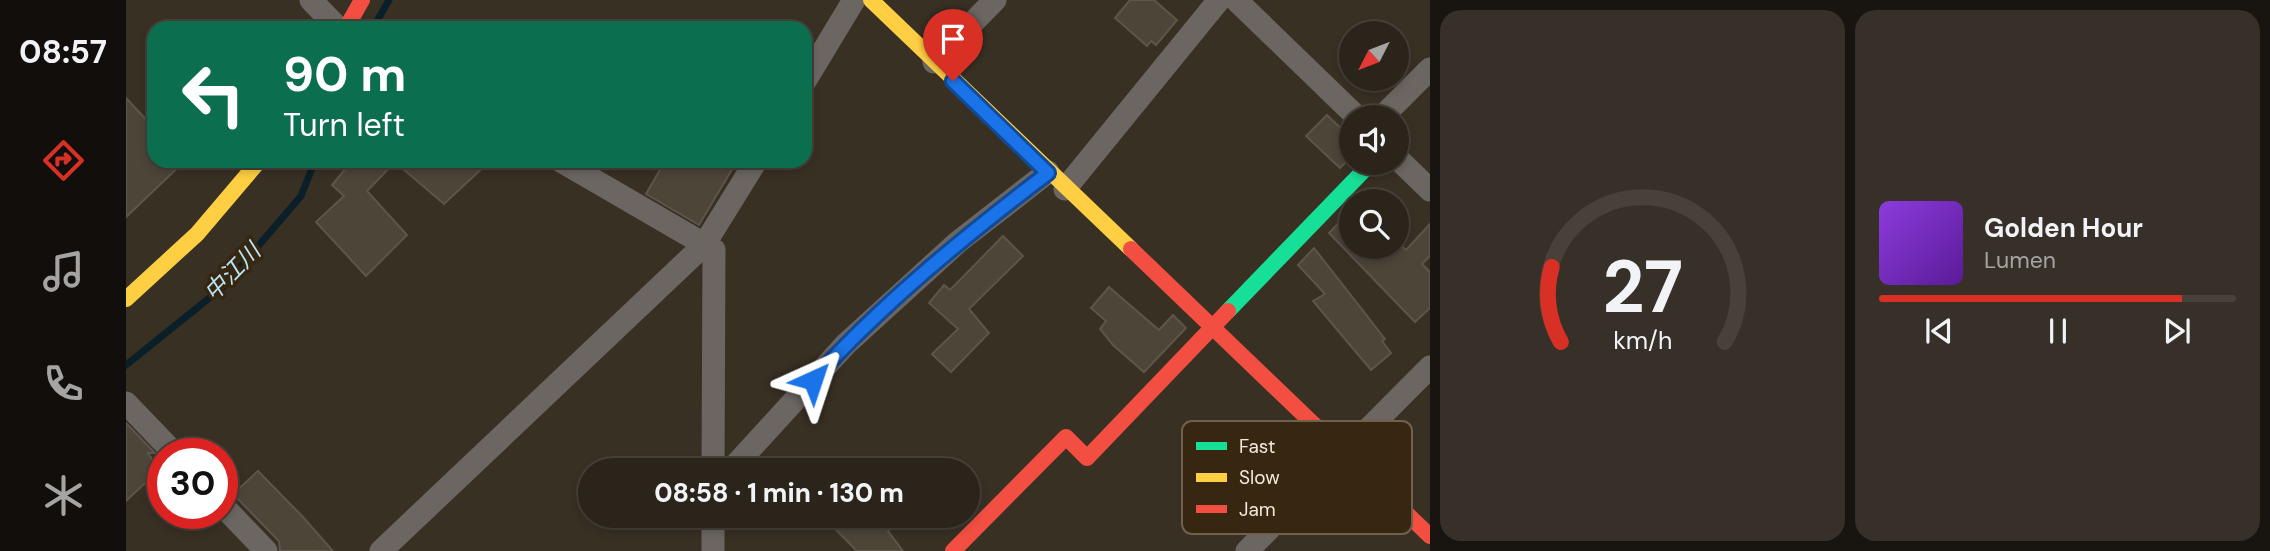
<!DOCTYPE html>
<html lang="en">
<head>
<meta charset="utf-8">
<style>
  body { margin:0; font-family:"DM Sans","Noto Sans JP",sans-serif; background:#373028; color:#f1f3f6; height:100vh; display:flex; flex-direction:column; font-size:26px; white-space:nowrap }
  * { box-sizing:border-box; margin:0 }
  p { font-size:23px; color:#a6a4a3 }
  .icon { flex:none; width:38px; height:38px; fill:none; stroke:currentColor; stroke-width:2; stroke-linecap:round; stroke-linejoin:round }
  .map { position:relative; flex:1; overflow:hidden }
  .sheet { display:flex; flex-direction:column; gap:10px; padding:10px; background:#18140f; width:840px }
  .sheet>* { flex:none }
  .hud { position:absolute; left:21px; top:21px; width:665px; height:147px; border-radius:21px; box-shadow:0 4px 10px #0003,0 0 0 2px #47413a; background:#0b6e4f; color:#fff; overflow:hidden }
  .needle { width:46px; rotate:228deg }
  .tools { position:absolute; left:1213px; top:21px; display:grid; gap:14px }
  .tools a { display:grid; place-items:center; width:70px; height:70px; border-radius:50%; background:#2b241b; box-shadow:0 4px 10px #0003,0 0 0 2px #47413a; font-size:35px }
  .speed { position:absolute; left:21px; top:438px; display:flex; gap:14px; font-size:35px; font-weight:700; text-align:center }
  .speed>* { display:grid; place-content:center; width:91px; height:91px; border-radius:50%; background:#2b241b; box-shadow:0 4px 10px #0003,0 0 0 2px #47413a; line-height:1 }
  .speed .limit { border:10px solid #d22; background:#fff; color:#111 }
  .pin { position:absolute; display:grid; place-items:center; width:60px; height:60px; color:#fff; margin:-72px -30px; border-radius:50% 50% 50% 0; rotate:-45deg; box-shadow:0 0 7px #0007 }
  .pin .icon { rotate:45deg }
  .me { position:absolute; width:77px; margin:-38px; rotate:42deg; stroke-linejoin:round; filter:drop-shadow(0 0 5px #0008) }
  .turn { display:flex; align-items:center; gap:24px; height:147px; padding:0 21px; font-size:32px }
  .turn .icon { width:91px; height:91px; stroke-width:2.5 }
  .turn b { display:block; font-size:49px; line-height:60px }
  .sheet .tile { flex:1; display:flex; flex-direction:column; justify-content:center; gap:10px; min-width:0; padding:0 24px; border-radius:21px; background:#373028 }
  .sheet .dial { align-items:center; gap:0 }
  .dial svg { height:182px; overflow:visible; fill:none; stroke:#47413a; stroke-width:7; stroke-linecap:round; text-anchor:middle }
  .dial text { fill:#f1f3f6; stroke:none }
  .song { display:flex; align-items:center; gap:21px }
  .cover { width:84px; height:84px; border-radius:10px; background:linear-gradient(135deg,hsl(270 70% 55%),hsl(270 70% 35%)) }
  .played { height:7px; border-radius:4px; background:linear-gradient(90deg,#d93025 85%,#47413a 85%) }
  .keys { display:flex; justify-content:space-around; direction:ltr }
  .sheet .tiles { flex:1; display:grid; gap:10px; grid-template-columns:repeat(2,1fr) }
  .trip { position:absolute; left:452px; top:458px; width:402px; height:70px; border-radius:35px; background:#2b241b; box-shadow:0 4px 10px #0003,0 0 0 2px #47413a; font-weight:800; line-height:70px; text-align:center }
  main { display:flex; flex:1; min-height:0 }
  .tab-bar { display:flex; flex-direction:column; width:126px; justify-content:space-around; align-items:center; background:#110e0b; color:#a6a4a3 }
  .tab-bar .icon { width:49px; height:49px }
  .tab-bar .selected { color:#d93025 }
  .tab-bar b { font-size:32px; color:#f1f3f6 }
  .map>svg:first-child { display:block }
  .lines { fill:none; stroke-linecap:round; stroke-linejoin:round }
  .stream { stroke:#0a1f28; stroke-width:7 }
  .building { fill:#4e4539; stroke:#5d554b; stroke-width:2 }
  .street { stroke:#6b6662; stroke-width:23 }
  .fast { stroke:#16e098; stroke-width:16 }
  .slow { stroke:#ffcf43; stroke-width:16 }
  .jam { stroke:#f24e42; stroke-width:16 }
  .route-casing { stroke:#114b97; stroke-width:18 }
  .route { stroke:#1a73e8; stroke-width:12 }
  .labels { text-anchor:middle; stroke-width:7; stroke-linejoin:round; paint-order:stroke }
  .water-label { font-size:23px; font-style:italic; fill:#bae6fc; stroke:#372711 }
  .key { fill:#372711; stroke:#6f614e; stroke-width:2 }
  .key-label { font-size:19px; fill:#f3e8db }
</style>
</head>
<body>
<main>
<nav class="tab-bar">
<b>08:57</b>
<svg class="icon selected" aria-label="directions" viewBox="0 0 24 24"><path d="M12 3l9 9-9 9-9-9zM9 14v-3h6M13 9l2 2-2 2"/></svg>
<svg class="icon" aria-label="music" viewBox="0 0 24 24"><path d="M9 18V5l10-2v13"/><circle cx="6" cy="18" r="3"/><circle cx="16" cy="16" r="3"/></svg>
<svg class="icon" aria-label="phone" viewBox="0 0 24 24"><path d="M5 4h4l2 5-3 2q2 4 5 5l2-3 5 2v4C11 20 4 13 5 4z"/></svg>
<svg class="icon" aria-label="climate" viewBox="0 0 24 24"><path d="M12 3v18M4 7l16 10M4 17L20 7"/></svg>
</nav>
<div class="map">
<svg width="1304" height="551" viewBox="0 0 1304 551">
  <rect width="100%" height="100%" fill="#393024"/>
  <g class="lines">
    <g class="stream">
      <path d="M 247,28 L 263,0"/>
      <path d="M 0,365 L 97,287 L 175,196 L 189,161"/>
    </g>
  </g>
  <g class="building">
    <path d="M 1004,0 L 1028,0 L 1051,20 L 1030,45 L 1025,41 L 1021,46 L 989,18 Z"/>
    <path d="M 0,98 L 28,128 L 28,161 L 59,161 L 0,217 Z"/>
    <path d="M 1201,115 L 1225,138 L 1225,157 L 1214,168 L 1180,136 Z"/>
    <path d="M 226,161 L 364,161 L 318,204 L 269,162 L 241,191 L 281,235 L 240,276 L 190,222 L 218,196 L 206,185 Z"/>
    <path d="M 539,161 L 611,161 L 573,225 L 520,194 Z"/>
    <path d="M 1225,210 L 1225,247 L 1277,247 L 1280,250 L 1304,224 L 1304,256 L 1296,264 L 1304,272 L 1304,308 L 1289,322 L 1203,233 Z"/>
    <path d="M 877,236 L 897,256 L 843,309 L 863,333 L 825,372 L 806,354 L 832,329 L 803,303 L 818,285 L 824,290 Z"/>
    <path d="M 1188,248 L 1259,339 L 1256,341 L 1265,353 L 1245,370 L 1187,301 L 1199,294 L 1172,265 Z"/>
    <path d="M 983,287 L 1033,330 L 1047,315 L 1060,328 L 1018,372 L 987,345 L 974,329 L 980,321 L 965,308 Z"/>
    <path d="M 0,423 L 29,453 L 22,453 L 33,470 L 0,501 Z"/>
    <path d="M 132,471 L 176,516 L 207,551 L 154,551 L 153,541 L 107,494 Z"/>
    <path d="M 724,516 L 756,516 L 766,527 L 762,531 L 777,551 L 731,551 L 710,530 Z"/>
  </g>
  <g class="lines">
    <g class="street">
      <path d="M 185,0 L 212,28"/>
      <path d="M 1110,0 L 1231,117"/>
      <path d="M 808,62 L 869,0"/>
      <path d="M 679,81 L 728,0"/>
      <path d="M 1256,117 L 1304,69"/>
      <path d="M 1270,157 L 1304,190"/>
      <path d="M 435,161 L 588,250 L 587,471"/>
      <path d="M 939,189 L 1093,0"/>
      <path d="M 0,403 L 48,453"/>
      <path d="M 604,471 L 720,344 L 832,242 L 922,172"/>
      <path d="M 96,505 L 140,551"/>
      <path d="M 587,516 L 587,551"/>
      <path d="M 255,551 L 578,245 L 630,161"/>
      <path d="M 1121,551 L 1304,367"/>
    </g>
    <path class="fast" d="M 1102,311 L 1245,163"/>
    <g class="slow">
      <path d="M 745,0 L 1005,249"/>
      <path d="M 0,299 L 71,234 L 133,161"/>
    </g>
    <g class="jam">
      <path d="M 220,28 L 236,0"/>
      <path d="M 1005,249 L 1304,536"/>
      <path d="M 827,551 L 940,437 L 961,458 L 1102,311"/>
    </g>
  </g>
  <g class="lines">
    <g class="route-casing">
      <path id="route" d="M 687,380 C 757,303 839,236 922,173 L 827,81"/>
    </g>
    <use href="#route" class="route"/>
  </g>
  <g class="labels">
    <g class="water-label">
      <text transform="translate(106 272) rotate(-46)" y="8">中江川</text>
    </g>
  </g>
  <rect x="1056" y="421" width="230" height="113" rx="10" class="key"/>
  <rect x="1070" y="442" width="31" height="8" fill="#16e098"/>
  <rect x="1070" y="473" width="31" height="9" fill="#ffcf43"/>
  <rect x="1070" y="505" width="31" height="8" fill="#f24e42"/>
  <g class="key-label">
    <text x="1113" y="453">Fast</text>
    <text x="1113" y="484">Slow</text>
    <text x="1113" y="516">Jam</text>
  </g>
</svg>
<div class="tools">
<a><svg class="needle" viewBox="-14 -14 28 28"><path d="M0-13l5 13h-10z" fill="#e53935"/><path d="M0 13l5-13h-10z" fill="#a6a4a3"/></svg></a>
<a><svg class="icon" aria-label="sound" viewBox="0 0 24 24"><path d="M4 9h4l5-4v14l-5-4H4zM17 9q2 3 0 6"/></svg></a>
<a><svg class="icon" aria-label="search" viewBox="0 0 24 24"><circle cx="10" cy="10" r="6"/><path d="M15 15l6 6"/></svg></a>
</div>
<div class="speed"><div class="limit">30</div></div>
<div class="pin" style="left:827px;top:81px;background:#d93025"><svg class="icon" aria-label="arrive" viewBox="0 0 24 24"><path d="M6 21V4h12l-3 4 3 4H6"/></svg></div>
<svg class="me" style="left:687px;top:380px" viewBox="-20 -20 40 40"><path d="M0-17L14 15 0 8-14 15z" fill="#1a73e8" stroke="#fff" stroke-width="4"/></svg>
<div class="trip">08:58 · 1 min · 130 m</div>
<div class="hud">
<div class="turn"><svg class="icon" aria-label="left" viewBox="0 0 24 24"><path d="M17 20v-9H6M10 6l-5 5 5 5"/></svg><div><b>90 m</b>Turn left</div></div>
</div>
</div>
<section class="sheet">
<div class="tiles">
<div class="tile dial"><svg viewBox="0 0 100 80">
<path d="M14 69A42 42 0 1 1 86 69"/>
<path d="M14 69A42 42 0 0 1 10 36" stroke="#d93025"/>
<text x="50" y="56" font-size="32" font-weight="700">27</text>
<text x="50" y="72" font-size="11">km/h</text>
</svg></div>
<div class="tile">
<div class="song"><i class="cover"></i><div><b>Golden Hour</b><p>Lumen</p></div></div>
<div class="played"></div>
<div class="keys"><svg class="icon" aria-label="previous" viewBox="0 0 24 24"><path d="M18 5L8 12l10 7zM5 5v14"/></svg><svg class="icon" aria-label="pause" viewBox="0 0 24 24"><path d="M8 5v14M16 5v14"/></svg><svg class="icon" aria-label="next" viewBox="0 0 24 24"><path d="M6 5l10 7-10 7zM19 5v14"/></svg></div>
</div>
</div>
</section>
</main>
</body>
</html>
